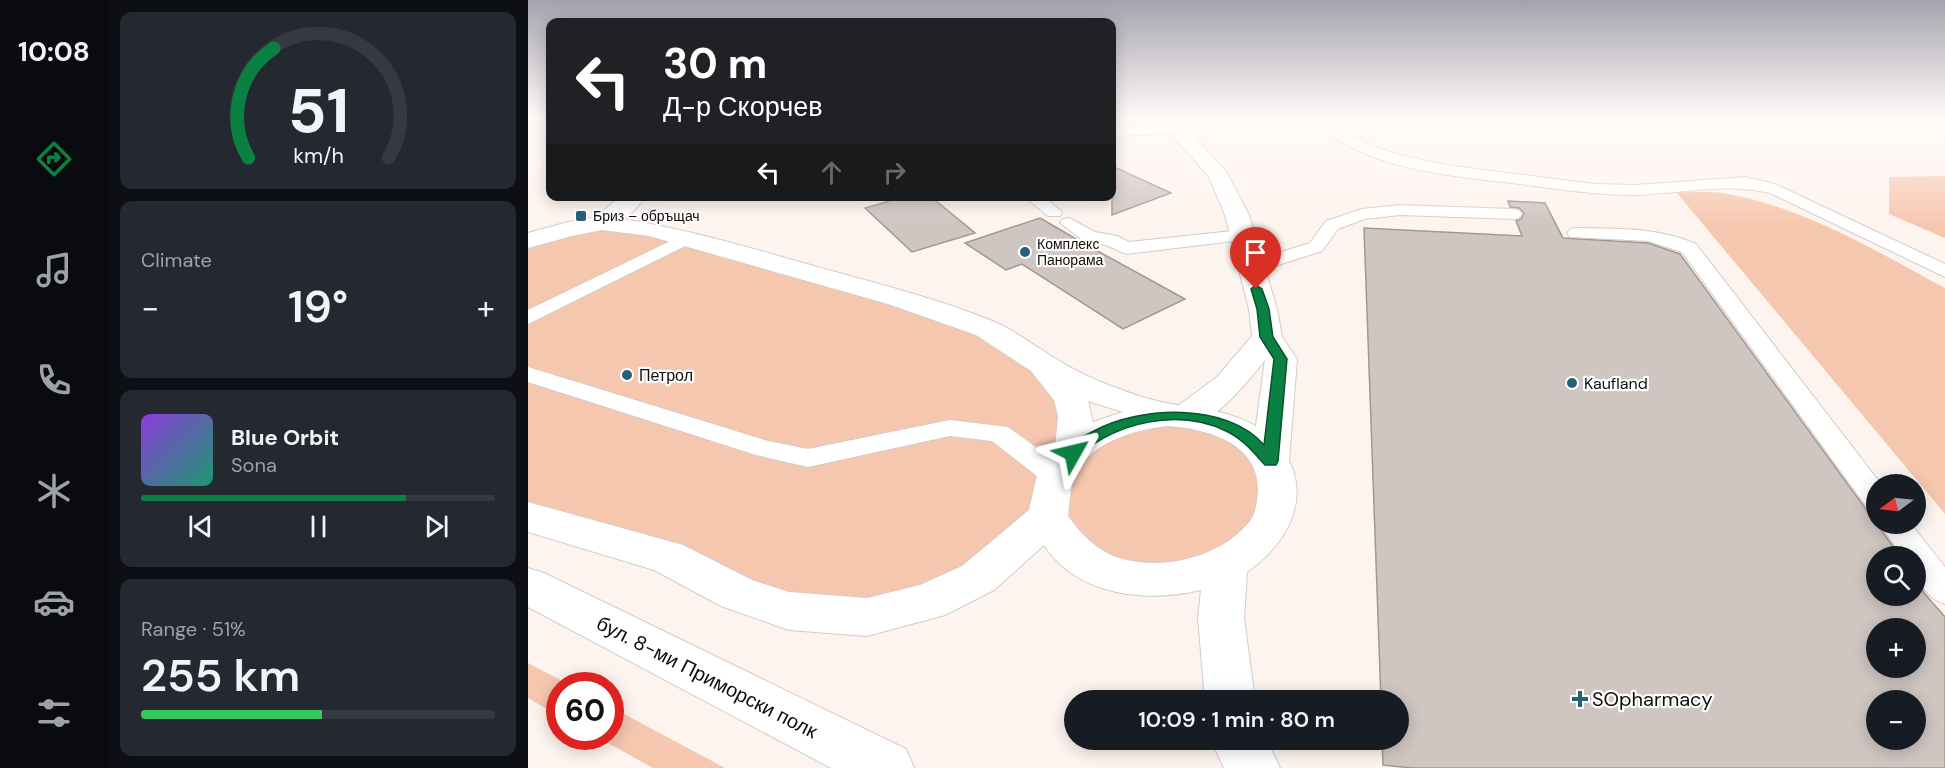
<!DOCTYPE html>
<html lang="en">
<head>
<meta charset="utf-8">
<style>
  body { margin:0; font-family:"DM Sans",sans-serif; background:#242831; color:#f1f3f6; height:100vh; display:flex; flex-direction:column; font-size:22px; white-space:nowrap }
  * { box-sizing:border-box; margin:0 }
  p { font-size:20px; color:#9ea1a6 }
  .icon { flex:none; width:33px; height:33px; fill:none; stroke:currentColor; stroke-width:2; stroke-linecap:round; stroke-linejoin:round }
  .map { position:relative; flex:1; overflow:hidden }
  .details { display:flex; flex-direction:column; gap:12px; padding:12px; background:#0d0f14; width:420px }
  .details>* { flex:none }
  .banner { position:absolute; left:18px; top:18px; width:570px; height:183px; border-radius:12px; box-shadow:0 3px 15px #0003; background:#202124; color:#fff; overflow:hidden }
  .needle { width:39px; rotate:255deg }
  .controls { position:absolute; left:1338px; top:474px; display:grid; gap:12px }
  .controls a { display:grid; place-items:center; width:60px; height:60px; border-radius:50%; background:#171b24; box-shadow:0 3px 15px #0003; font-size:30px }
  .speed { position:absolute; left:18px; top:672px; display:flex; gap:12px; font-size:30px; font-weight:700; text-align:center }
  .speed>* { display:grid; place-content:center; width:78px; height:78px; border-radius:50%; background:#171b24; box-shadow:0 3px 15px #0003; line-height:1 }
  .speed .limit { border:9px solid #d22; background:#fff; color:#111 }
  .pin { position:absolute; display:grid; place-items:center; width:51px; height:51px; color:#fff; margin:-62px -26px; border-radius:50% 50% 50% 0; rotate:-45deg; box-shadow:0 0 6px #0007 }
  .pin .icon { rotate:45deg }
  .me { position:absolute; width:66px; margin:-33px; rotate:53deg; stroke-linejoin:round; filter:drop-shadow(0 0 4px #0008) }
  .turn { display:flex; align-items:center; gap:21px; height:126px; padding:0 18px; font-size:27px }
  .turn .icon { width:78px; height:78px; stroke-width:2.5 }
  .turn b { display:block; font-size:42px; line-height:51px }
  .lanes { display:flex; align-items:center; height:57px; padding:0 18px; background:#0003; justify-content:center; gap:30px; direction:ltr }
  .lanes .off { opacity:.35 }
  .big { font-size:45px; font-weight:600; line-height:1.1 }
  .details .widget { flex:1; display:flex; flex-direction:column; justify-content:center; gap:9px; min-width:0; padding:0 21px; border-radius:12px; background:#242831 }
  .details .dial { align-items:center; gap:0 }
  .dial svg { height:156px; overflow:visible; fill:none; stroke:#363941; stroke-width:7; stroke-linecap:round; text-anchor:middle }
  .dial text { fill:#f1f3f6; stroke:none }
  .song { display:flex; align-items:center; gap:18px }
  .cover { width:72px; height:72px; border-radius:9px; background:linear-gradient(135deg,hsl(270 70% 55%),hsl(160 70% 35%)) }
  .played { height:6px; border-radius:3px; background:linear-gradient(90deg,#0b8043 75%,#363941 75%) }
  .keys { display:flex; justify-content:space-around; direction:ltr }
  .heat { display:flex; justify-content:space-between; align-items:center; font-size:33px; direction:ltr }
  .charge { height:9px; border-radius:4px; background:linear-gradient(90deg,#34c759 51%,#363941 0) }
  .trip { position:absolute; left:536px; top:690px; width:345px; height:60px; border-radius:30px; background:#171b24; box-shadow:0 3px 15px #0003; font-weight:600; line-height:60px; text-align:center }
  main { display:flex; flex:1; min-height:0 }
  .tabs { display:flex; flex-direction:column; width:108px; justify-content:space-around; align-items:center; background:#090b0e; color:#9ea1a6 }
  .tabs .icon { width:42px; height:42px }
  .tabs .on { color:#0b8043 }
  .tabs b { font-size:27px; color:#f1f3f6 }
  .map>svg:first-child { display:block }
  .green { fill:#f6c7af }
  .building { fill:#cfc5c1; stroke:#a19793; stroke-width:1.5; fill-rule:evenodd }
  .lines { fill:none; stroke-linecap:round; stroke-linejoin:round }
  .lane-casing { stroke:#d5cbc6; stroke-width:2 }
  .street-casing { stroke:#d5cbc6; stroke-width:2 }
  .secondary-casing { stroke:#d5cbc6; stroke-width:2 }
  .primary-casing { stroke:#d5cbc6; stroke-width:2 }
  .lane { fill:#fff; fill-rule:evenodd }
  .street { fill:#fff; fill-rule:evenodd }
  .secondary { fill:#fff; fill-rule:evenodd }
  .primary { fill:#fff; fill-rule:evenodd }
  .route { fill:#0b8043; stroke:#07532c; stroke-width:1.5 }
  .poi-dot { fill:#256079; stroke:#fff; stroke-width:2 }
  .labels { text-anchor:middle; stroke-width:4.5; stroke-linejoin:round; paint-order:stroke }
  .far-poi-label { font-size:14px; fill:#100d0b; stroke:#fff; text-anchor:start }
  .poi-label { font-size:16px; fill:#100d0b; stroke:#fff; text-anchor:start }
  .near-street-label { font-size:20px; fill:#100d0b; stroke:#fff }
  .near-poi-label { font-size:20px; fill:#100d0b; stroke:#fff; text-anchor:start }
</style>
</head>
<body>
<main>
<nav class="tabs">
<b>10:08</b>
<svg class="icon on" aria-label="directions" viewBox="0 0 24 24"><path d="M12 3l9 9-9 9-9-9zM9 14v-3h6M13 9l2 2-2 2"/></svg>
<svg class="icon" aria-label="music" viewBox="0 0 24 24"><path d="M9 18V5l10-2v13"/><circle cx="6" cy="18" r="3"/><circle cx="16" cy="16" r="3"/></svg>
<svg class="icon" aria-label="phone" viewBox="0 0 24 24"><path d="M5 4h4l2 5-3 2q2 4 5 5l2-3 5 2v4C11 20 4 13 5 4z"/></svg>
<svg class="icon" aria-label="climate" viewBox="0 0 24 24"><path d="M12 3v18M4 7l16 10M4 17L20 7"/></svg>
<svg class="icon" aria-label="car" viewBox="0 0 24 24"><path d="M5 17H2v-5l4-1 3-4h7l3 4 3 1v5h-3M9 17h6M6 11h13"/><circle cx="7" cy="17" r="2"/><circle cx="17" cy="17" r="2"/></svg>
<svg class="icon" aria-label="filters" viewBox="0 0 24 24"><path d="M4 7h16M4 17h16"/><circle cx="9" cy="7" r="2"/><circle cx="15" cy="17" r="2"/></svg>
</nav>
<section class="details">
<div class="widget dial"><svg viewBox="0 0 100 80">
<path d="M14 69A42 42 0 1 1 86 69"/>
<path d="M14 69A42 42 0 0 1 27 13" stroke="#0b8043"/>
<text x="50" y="56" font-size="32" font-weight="700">51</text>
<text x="50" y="72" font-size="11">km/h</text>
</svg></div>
<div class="widget"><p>Climate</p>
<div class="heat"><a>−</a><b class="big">19°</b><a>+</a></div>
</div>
<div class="widget">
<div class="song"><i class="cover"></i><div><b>Blue Orbit</b><p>Sona</p></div></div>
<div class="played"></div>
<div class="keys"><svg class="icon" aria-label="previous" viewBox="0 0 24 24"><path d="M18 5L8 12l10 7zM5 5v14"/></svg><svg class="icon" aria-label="pause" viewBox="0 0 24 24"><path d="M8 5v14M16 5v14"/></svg><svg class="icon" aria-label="next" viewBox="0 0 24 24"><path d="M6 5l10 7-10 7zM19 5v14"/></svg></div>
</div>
<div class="widget"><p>Range · 51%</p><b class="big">255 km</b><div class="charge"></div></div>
</section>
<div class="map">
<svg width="1417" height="768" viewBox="0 0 1417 768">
  <rect width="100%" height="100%" fill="#fef4ef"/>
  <g class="green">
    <path d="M 1417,176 L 1417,238 L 1361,214 L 1361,177 Z"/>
    <path d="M 1148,192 C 1163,193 1179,191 1194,193 C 1272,205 1348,251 1417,288 L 1417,514 Z"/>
    <path d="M 74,223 L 370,298 L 507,360 L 557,442 L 659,416 L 742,461 L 720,549 L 599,577 L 520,517 L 450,578 L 339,617 L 0,517 L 0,241 Z"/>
    <path d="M 0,663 L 42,685 L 32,686 L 31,716 L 0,698 Z"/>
    <path d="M 83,707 L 197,768 L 125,768 L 69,737 L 82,736 Z"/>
  </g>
  <g class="building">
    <path d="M 584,166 L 643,193 L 584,215 Z"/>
    <path d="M 379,196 L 402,196 L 447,233 L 384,252 L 337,208 Z"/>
    <path d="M 980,201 L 1017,203 L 1035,238 L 1120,243 L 1152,254 L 1372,556 L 1348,556 L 1348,596 L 1388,596 L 1388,576 L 1396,593 L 1417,617 L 1417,768 L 884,768 L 855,765 L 854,740 L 870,740 L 870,700 L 853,700 L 836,228 L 994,236 L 988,221 L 993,219 L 996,213 L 991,208 L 982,207 ZM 1348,628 L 1388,628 L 1388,668 L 1348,668 ZM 1348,700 L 1388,700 L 1388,740 L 1348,740 Z"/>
    <path d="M 512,218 L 555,243 L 657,299 L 595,329 L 494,264 L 478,270 L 437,243 Z"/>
  </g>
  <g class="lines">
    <g class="lane-casing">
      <g id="lane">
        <path d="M 787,118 L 801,118 L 822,134 L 844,146 L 875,156 L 925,166 L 1066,184 L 1107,185 L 1217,177 L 1247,184 L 1417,264 L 1417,277 L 1242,193 C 1196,182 1151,194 1105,195 C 1067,195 1030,189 992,184 C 929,176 830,171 787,118 Z"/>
        <path d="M 656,126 L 663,130 L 661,133 L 584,136 L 584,128 Z"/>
        <path d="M 496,196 L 515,196 L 534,212 L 532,216 L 520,216 Z"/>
        <path d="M 872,205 L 985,209 L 991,210 L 994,214 L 991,218 L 985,219 L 872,215 L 837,219 L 810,229 L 794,251 L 722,274 L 715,272 L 712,268 L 715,264 L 782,243 L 798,221 L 834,209 Z"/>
        <path d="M 541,218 L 567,232 L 589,236 L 601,242 L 714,230 L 720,231 L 723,235 L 720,239 L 714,240 L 598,254 L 578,245 L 556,241 L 532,223 L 535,219 Z"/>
        <path d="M 1048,228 C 1089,229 1129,227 1168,244 L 1353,484 L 1348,484 L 1348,509 L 1338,506 L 1154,252 L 1120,241 L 1042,237 L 1039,233 L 1042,229 Z"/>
        <path d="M 159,233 L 165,234 L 168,238 L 165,242 L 0,324 L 0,310 Z"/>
        <path d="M 0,367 L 240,441 L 280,449 L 422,420 L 480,427 L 538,469 L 542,476 L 538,483 L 528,486 L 518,483 L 464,441 L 422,436 L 280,467 L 228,455 L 0,382 Z"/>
        <path d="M 1352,524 L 1383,524 L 1417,567 L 1417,604 C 1395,597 1388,578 1388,556 L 1374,556 Z"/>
      </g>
    </g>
    <g class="street-casing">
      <g id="street">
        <path d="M 670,118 L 693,118 L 690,122 L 665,133 L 665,136 L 698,171 L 721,215 L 749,309 L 754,337 L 769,359 L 761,461 L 755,470 L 742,474 L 729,470 L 723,461 L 737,360 C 723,378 685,425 660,427 C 656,427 651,425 647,424 L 642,416 L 647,408 L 689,377 L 724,336 L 721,309 L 697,215 L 681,177 L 646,137 L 649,126 Z"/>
        <path d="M 92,196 L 118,196 C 108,211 84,233 66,228 L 62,223 Z"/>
      </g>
    </g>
    <g class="secondary-casing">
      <path id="secondary" d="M 0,568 L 16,573 L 378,749 L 386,768 L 303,768 L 0,607 Z"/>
    </g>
    <g class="primary-casing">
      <g id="primary">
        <path d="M 74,216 C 146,225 215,246 286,266 C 346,283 409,298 467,322 C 484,329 499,341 514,350 C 536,365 561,378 586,387 C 604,394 625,401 643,404 C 677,409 714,412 741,436 C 791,480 767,539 719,572 L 716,618 L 727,700 L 677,700 L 670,618 L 673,590 C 618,603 549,596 516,545 L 466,590 L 417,615 L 339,636 L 261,630 L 193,606 L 126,570 L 0,532 L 0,502 L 155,545 L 224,580 L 261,592 L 339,598 L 392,585 L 434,566 L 501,510 L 509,475 L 527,448 L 530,416 L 526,400 L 503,371 L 448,335 L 360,304 L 121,236 L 74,230 L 44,236 L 0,248 L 0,233 L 40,222 ZM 560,401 L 563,402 L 595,412 L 565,422 ZM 640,426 C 678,429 731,442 730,491 C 729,501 728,513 722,521 C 693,558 632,572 588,557 C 567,549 553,534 540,516 C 542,502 542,486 548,474 C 564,441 607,430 640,426 Z"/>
        <path d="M 683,740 L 739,740 L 752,768 L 696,768 Z"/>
      </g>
    </g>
    <use href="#lane" class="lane"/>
    <use href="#street" class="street"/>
    <use href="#secondary" class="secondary"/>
    <use href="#primary" class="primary"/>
  </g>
  <linearGradient id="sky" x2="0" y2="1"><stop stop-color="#a5a2ae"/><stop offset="0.52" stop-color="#fffaf8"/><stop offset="1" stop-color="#fffaf8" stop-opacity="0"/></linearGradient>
  <rect width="1417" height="225" fill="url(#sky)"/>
  <path class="route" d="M 728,285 L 734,289 L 741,309 L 745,337 L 759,359 L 750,461 L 748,465 L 737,465 C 725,452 715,439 698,431 C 650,408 589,422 550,456 L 539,456 L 537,453 C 544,442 556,436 566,431 C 612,406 699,402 736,445 L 746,359 L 732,337 L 729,309 L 723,289 Z"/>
  <g class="poi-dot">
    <rect x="47" y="210" width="12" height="12" rx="3"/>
    <circle cx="497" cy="252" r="6"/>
    <circle cx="99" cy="375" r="6"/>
    <circle cx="1044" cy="383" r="6"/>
    <path d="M1049 690h6v6h6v6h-6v6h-6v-6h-6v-6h6z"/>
  </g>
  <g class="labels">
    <g class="far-poi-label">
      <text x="65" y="221">Бриз – обръщач</text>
      <text x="509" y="249">Комплекс<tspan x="509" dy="16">Панорама</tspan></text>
    </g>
    <g class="poi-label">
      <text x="111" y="381">Петрол</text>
      <text x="1056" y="389">Kaufland</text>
    </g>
    <g class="near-street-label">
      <text transform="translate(179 677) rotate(27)" y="7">бул. 8-ми Приморски полк</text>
    </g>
    <g class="near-poi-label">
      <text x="1064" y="706">SOpharmacy</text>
    </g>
  </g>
</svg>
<div class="controls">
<a><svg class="needle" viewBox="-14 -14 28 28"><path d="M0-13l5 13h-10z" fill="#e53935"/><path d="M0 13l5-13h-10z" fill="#9ea1a6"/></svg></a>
<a><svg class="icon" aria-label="search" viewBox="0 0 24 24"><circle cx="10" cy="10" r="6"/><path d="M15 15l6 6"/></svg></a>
<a>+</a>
<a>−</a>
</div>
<div class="speed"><div class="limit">60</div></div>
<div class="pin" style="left:728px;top:289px;background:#d93025"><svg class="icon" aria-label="arrive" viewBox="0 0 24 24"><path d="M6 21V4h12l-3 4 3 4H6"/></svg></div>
<svg class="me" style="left:545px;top:453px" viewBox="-20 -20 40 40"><path d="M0-17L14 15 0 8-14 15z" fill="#0b8043" stroke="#fff" stroke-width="4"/></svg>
<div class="trip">10:09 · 1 min · 80 m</div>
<div class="banner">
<div class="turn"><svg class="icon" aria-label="left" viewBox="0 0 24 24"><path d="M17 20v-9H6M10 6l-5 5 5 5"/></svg><div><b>30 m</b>Д-р Скорчев</div></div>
<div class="lanes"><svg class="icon" aria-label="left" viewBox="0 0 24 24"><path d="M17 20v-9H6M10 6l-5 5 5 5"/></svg><svg class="icon off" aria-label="ahead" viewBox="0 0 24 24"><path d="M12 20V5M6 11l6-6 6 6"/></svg><svg class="icon off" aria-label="right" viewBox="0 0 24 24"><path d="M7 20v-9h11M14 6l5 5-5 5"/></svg></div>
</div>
</div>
</main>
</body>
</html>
